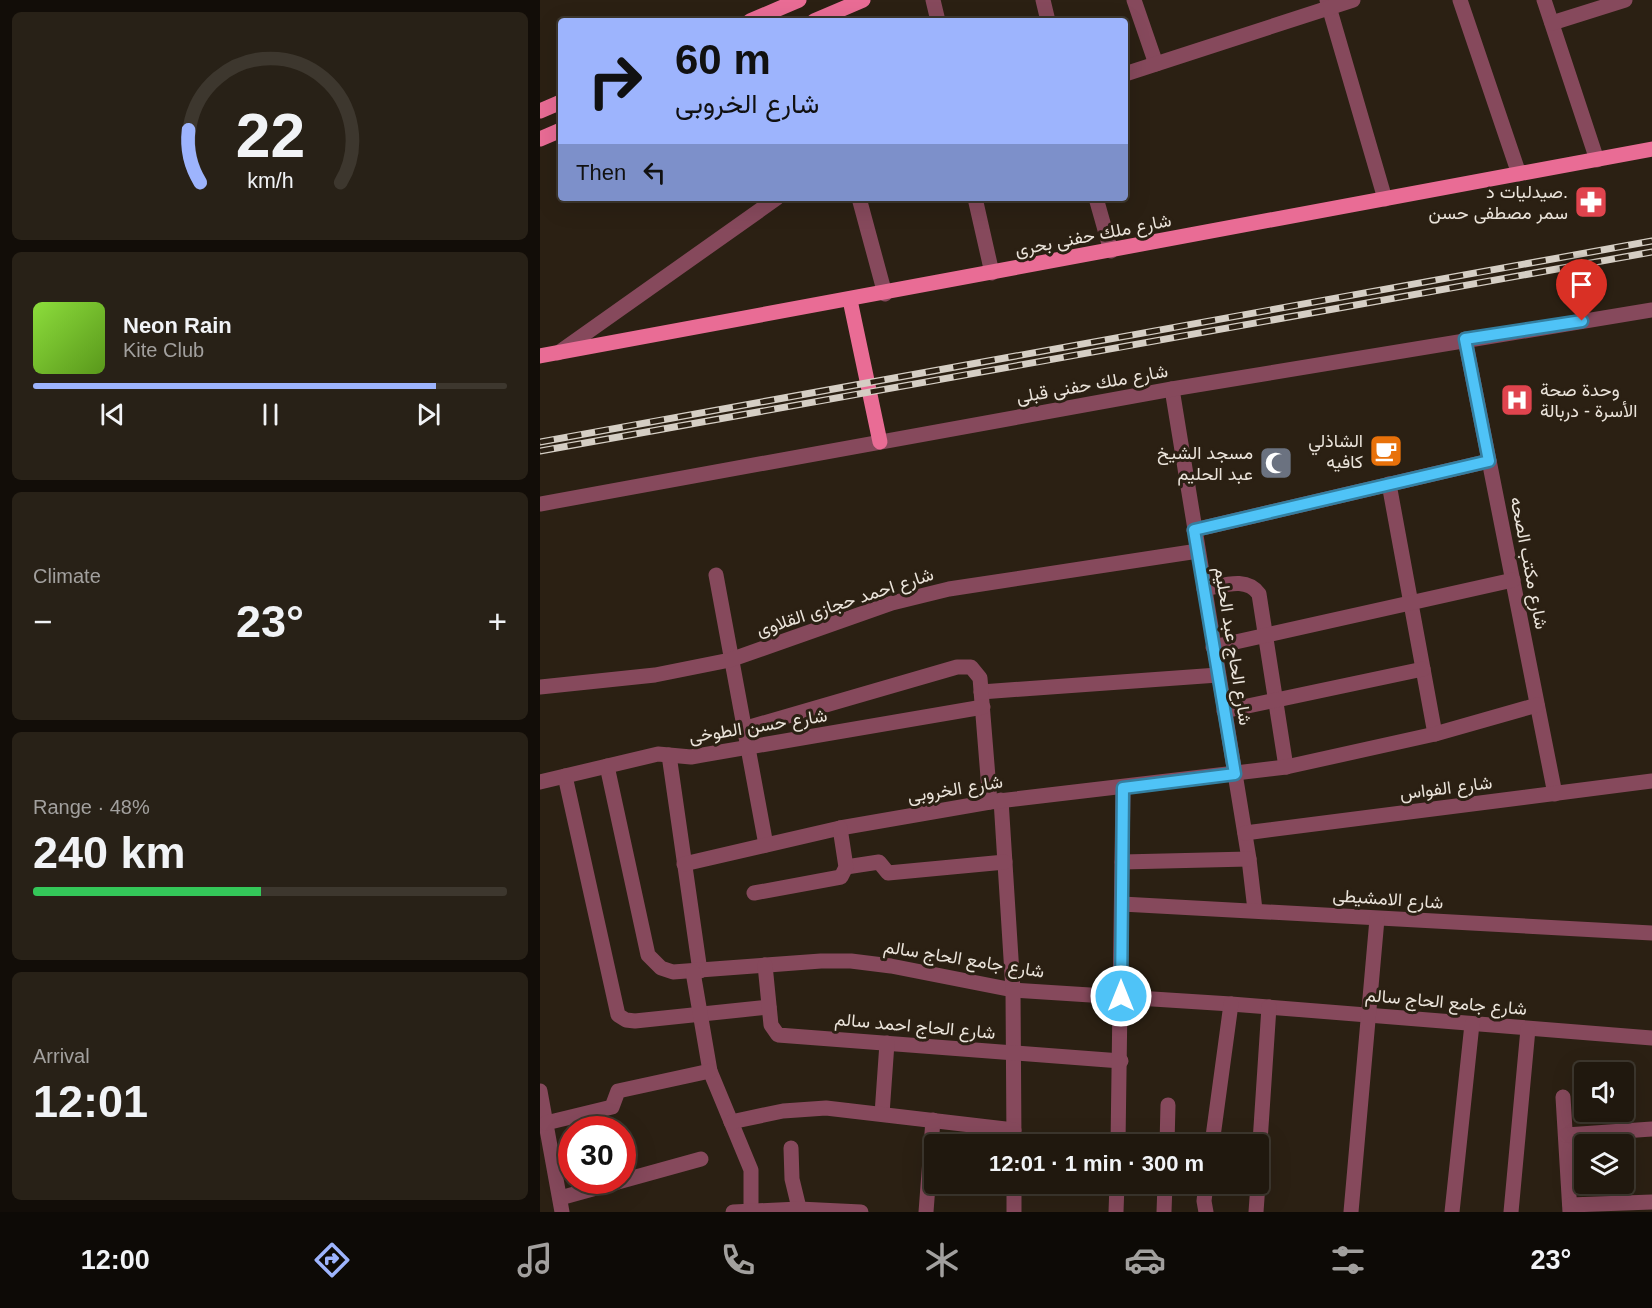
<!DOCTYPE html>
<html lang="en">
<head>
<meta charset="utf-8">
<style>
  body { margin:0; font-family:Helvetica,Vazirmatn,sans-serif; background:#282117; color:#f1f3f6; height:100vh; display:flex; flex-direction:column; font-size:22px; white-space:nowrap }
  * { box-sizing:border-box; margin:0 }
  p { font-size:20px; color:#a2a09e }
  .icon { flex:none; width:33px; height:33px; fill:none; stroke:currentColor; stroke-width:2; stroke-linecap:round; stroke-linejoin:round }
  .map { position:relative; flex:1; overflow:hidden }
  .drawer { display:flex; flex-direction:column; gap:12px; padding:12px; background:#120d08; width:540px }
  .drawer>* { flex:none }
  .hud { position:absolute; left:18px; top:18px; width:570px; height:183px; border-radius:6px; box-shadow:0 6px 24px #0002,0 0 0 2px #3d372e; background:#9db4fd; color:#111; overflow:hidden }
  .controls { position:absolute; left:1034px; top:1062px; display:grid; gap:12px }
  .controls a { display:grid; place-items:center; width:60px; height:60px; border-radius:6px; background:#20180e; box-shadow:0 6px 24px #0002,0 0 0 2px #3d372e; font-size:30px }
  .speed { position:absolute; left:18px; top:1116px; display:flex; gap:12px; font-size:30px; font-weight:700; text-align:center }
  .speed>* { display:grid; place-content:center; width:78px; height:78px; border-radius:50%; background:#20180e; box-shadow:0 6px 24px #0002,0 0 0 2px #3d372e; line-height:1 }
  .speed .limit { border:9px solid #d22; background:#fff; color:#111 }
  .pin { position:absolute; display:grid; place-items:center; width:51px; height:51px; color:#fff; margin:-62px -26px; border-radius:50% 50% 50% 0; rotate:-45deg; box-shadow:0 0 6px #0007 }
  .pin .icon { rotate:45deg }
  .me { position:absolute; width:66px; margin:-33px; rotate:0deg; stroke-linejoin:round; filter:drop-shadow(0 0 4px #0008) }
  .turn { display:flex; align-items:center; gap:21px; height:126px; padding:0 18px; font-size:27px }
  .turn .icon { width:78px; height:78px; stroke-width:2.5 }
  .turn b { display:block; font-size:42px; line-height:51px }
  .then { display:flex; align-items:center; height:57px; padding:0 18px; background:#0003; gap:12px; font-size:22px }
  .big { font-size:45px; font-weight:700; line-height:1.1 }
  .drawer .widget { flex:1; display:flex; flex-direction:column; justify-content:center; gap:9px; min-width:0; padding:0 21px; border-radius:9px; background:#282117 }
  .drawer .dial { align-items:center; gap:0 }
  .dial svg { height:156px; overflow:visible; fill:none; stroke:#3d372e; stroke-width:7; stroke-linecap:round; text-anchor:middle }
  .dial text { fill:#f1f3f6; stroke:none }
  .song { display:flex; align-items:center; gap:18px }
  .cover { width:72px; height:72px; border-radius:9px; background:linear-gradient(135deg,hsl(90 70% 55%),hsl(90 70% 35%)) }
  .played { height:6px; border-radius:3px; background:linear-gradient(90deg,#9db4fd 85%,#3d372e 85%) }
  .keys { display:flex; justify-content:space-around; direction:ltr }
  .heat { display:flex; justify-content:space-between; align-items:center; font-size:33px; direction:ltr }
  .charge { height:9px; border-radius:4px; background:linear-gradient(90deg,#34c759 48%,#3d372e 0) }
  .trip { position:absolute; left:384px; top:1134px; width:345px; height:60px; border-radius:6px; background:#20180e; box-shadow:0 6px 24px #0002,0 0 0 2px #3d372e; font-weight:700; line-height:60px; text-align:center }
  .tabs { display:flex; height:96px; justify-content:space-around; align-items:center; background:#0d0a06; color:#a2a09e }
  .tabs .icon { width:42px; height:42px }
  .tabs .selected { color:#9db4fd }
  .tabs b { font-size:27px; color:#f1f3f6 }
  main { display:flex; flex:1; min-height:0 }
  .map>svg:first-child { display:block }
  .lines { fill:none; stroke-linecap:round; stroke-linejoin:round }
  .minor { stroke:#86495c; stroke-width:15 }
  .tertiary { stroke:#86495c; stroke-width:15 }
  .primary { stroke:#e96c95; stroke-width:15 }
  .rail-casing { stroke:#d5cec4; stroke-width:7 }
  .rail { stroke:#2b2013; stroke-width:4.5; stroke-dasharray:14; stroke-linecap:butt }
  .route-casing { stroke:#337fa1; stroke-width:15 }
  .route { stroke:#4fc3f7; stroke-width:10 }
  .labels { text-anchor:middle; stroke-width:6; stroke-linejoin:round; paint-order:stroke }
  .poi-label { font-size:18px; fill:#ebe4db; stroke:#2b2013; text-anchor:end }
  .street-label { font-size:18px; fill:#ebe4db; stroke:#2b2013 }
</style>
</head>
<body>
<main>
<section class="drawer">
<div class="widget dial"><svg viewBox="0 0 100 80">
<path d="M14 69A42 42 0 1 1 86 69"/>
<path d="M14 69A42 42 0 0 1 8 42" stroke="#9db4fd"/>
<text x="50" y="56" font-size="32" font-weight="700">22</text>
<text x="50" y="72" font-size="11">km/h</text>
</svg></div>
<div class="widget">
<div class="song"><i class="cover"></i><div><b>Neon Rain</b><p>Kite Club</p></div></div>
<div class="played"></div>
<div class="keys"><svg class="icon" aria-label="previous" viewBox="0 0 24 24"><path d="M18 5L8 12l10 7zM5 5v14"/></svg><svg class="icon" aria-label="pause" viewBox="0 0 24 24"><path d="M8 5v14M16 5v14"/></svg><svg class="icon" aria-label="next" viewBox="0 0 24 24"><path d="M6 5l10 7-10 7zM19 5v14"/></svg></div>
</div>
<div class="widget"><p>Climate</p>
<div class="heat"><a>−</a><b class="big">23°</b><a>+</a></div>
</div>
<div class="widget"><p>Range · 48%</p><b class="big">240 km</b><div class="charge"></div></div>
<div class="widget"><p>Arrival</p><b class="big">12:01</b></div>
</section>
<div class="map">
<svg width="1112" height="1212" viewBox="0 0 1112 1212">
  <rect width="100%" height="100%" fill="#2b2013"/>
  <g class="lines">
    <g class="minor">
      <path d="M 393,0 L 398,21"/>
      <path d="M 503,0 L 508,21"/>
      <path d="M 594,0 L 616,64"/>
      <path d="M 787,0 L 845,199"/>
      <path d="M 920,0 L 979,174"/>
      <path d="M 1004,0 L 1057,160"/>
      <path d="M 1012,23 L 1085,0"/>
      <path d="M 585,74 L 813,0"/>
      <path d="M 319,198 L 345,294"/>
      <path d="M 435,198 L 452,273"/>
      <path d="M 556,198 L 571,251"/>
      <path d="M 925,339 L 1015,794"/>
      <path d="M 18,353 L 237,198"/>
      <path d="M 632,389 L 709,859 L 715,910"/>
      <path d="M 849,484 L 895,734"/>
      <path d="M 654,530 L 949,461"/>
      <path d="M 176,575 L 226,845"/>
      <path d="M 664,589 C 683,586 706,576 719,594 L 746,767"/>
      <path d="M 673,647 L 973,580"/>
      <path d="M 0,687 L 115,675 L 190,660 L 352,603 L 409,589 L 658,551"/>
      <path d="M 441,692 L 678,675"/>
      <path d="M 684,711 L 883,669"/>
      <path d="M 203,729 L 417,667 L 431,667 L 440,678 L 450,802"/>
      <path d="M 129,755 L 160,971"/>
      <path d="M 67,766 L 108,955 L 121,968 L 133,972 L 281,961 L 311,961 L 351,966 L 473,990 L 691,1004 L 1112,1038"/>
      <path d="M 25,776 L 78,1015 L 86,1020 L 95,1021 L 229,1007"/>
      <path d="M 0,782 L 118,754 L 151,757 L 443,707"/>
      <path d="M 461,800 L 473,990 L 474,1144"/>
      <path d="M 705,833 L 1112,781"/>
      <path d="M 582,862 L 709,859"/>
      <path d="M 144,864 L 300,828 L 450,802 L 746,767 L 895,734 L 997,705"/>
      <path d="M 306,867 L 339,862 L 348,873 L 465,862"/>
      <path d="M 214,893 L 301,877 L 306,867 L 300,828"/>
      <path d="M 582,904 L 1112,933"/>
      <path d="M 225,965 L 231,1025 L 238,1035 L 581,1061"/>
      <path d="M 153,972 L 170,1071 L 211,1170 L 211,1210"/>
      <path d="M 0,1091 L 22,1212"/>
      <path d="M 1023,1097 L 1030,1212"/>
      <path d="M 342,1114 L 347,1043"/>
      <path d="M 191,1122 L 243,1111 L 286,1108 L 474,1130"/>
      <path d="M 6,1123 L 72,1107 L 78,1091 L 170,1071"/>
      <path d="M 1026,1135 L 1112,1129"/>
      <path d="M 578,1144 L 583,788"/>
      <path d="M 627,1144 L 628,1105"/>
      <path d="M 672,1144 L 691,1004"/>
      <path d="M 251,1148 L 252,1179 L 260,1212"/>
      <path d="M 718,1172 L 729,1007"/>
      <path d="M 474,1184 L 474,1212"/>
      <path d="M 666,1184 L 664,1201 L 666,1212"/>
      <path d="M 20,1198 L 161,1159"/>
      <path d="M 1030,1205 L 1112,1202"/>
      <path d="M 193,1212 L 259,1209 L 321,1212"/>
      <path d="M 386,1212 L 393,1120"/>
      <path d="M 576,1212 L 577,1184"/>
      <path d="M 624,1212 L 625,1184"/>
      <path d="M 716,1212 L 718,1184"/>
      <path d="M 811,1212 L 837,919"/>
      <path d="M 912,1212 L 932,1024"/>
      <path d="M 971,1212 L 988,1029"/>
    </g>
    <path class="tertiary" d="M 0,504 L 632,389 L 1112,310"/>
    <g class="primary">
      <path d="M 210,21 L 259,0"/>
      <path d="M 274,21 L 323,0"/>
      <path d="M 0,111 L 21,102"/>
      <path d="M 0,139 L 21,130"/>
      <path d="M 310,300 L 340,442"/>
      <path d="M 0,356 L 1112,149"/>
    </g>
    <g class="rail-casing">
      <g id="rail">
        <path d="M 0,442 L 1112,241"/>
        <path d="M 0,451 L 1112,252"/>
      </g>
    </g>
    <use href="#rail" class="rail"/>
  </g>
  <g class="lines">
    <g class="route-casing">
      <path id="route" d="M 581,996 L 583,788 L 695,774 L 654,530 L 949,461 L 925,339 L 1042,321"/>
    </g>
    <use href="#route" class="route"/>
  </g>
  <defs>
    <g id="pharmacy-square" transform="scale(1.725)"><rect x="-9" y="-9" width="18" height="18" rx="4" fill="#e0444e" stroke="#2b2013"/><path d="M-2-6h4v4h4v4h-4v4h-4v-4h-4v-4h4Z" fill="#fff"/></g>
    <g id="hospital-square" transform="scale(1.725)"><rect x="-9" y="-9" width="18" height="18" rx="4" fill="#e0444e" stroke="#2b2013"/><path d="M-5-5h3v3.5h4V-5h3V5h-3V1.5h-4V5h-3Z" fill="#fff"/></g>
    <g id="cafe-square" transform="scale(1.725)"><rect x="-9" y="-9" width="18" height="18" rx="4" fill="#e8710a" stroke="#2b2013"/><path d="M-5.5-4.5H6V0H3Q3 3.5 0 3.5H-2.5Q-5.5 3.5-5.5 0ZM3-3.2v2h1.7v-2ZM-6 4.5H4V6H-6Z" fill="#fff"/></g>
    <g id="mosque-square" transform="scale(1.725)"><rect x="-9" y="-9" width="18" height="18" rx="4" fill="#6b7280" stroke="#2b2013"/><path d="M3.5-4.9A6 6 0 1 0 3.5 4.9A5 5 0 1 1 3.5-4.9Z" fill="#fff"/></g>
  </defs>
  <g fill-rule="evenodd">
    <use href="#pharmacy-square" x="1051" y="202"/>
    <use href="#hospital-square" x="977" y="400"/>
    <use href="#cafe-square" x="846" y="451"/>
    <use href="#mosque-square" x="736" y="463"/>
  </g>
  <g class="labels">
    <g class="poi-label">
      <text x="1028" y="198">صيدليات د.<tspan x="1028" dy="21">سمر مصطفى حسن</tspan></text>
      <text x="1000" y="396" text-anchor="start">وحدة صحة<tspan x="1000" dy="21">الأسرة - دربالة</tspan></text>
      <text x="823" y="447">الشاذلي<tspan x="823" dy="21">كافيه</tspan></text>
      <text x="713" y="459">مسجد الشيخ<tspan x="713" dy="21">عبد الحليم</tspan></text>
    </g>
    <g class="street-label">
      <text transform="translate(553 235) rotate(-11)" y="6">شارع ملك حفنى بحرى</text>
      <text transform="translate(552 384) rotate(-10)" y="6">شارع ملك حفنى قبلى</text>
      <text transform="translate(989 563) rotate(79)" y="6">شارع مكتب الصحه</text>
      <text transform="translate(305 602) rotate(-18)" y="6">شارع احمد حجازى القلاوى</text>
      <text transform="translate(693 646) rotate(81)" y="6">شارع الحاج عبد الحليم</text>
      <text transform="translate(218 726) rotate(-9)" y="6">شارع حسن الطوخى</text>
      <text transform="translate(906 788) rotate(-7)" y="6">شارع الفواس</text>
      <text transform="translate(415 789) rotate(-9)" y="6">شارع الخروبى</text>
      <text transform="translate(848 899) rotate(4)" y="6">شارع الامشيطى</text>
      <text transform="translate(424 959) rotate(9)" y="6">شارع جامع الحاج سالم</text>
      <text transform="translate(906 1002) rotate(5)" y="6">شارع جامع الحاج سالم</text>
      <text transform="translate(375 1026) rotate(5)" y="6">شارع الحاج احمد سالم</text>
    </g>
  </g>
</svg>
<div class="controls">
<a><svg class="icon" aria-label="sound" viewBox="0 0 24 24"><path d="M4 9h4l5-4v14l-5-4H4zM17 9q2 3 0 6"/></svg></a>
<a><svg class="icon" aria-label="layers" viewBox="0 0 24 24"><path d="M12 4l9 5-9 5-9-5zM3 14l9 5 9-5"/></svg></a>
</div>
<div class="speed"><div class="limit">30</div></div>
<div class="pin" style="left:1042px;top:321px;background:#d93025"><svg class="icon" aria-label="arrive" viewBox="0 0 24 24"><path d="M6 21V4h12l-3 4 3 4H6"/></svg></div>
<svg class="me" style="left:581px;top:996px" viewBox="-20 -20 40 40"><circle r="17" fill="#4fc3f7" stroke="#fff" stroke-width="3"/><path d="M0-11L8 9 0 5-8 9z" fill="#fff"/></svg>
<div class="trip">12:01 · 1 min · 300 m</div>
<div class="hud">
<div class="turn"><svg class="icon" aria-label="right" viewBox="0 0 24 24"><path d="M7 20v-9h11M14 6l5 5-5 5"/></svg><div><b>60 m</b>شارع الخروبى</div></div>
<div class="then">Then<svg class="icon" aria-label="left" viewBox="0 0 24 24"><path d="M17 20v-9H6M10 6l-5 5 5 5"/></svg></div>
</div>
</div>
</main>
<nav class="tabs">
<b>12:00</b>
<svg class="icon selected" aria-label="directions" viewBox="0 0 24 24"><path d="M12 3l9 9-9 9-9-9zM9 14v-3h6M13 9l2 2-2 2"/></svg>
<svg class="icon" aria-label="music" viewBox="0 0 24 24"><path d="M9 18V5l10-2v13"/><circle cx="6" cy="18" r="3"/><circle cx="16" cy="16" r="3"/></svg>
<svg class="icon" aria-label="phone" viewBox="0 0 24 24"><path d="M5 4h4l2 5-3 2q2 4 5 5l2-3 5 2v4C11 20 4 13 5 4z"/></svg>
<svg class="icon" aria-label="climate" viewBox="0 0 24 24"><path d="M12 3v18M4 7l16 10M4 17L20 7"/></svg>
<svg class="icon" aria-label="car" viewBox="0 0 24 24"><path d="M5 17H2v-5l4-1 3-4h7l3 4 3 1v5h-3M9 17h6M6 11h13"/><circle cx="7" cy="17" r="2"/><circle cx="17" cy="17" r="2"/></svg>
<svg class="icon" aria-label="filters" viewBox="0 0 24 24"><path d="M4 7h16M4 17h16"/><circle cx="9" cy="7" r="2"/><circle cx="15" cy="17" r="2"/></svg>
<b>23°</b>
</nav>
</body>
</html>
